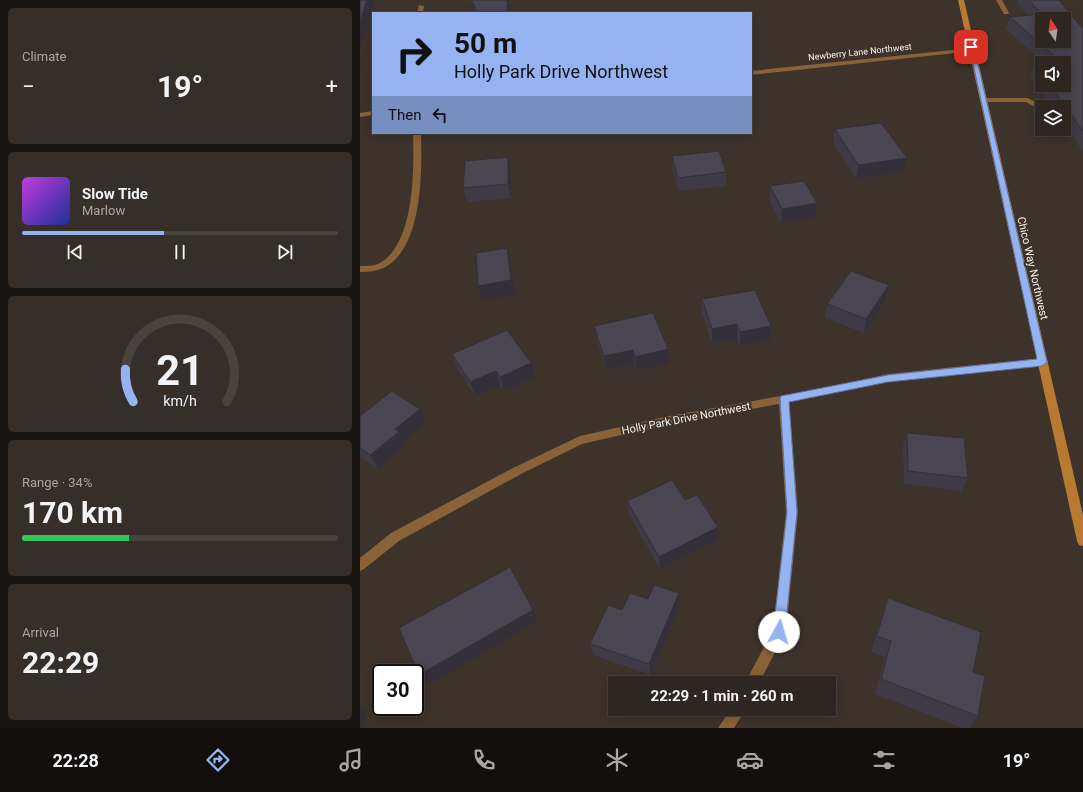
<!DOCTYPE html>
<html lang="en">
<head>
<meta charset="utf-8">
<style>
  body { margin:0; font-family:Roboto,sans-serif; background:#362e29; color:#f1f3f6; height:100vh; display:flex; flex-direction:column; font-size:15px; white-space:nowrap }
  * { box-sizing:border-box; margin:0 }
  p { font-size:13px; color:#a7a5a5 }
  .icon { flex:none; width:22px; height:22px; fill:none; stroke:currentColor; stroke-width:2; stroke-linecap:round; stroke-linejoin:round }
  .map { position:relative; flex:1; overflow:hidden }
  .panel { display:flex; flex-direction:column; gap:8px; padding:8px; background:#191512; width:360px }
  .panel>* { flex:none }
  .guide { position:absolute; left:12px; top:12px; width:380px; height:122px; border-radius:0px; box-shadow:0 2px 10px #0003,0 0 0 1px #49433e; background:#95b2f1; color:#111; overflow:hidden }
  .needle { width:26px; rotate:347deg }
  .buttons { position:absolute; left:675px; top:12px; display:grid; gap:8px }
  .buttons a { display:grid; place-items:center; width:36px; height:36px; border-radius:0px; background:#2e2620; box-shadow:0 2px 10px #0003,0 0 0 1px #49433e; font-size:20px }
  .speed { position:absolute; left:12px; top:664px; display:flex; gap:8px; font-size:20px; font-weight:700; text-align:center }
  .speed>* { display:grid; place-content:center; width:52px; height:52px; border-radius:50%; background:#2e2620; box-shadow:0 2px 10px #0003,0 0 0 1px #49433e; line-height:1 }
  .speed .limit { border:2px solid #111; border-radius:6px; background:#fff; color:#111 }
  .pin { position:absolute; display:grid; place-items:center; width:34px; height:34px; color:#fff; margin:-17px; border-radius:8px; box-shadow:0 2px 6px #0006 }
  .me { position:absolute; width:44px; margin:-22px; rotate:6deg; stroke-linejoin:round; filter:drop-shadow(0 0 3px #0008) }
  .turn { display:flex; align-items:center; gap:14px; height:84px; padding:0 16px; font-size:18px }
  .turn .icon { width:52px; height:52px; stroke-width:2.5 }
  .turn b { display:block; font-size:28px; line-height:34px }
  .then { display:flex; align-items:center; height:38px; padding:0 16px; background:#0003; gap:8px; font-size:15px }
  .big { font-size:30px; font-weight:700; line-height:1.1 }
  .panel .tile { flex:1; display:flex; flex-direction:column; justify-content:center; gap:6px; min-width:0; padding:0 14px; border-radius:6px; background:#362e29 }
  .panel .dial { align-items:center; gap:0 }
  .dial svg { height:104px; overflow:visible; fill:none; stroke:#49433e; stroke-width:7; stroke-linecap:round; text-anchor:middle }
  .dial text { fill:#f1f3f6; stroke:none }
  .song { display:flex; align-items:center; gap:12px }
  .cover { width:48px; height:48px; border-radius:6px; background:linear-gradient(135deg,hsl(290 70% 55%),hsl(230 70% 35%)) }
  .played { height:4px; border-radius:2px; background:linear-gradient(90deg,#95b2f1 45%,#49433e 45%) }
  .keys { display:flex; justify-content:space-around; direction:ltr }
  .heat { display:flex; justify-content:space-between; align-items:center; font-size:22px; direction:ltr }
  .charge { height:6px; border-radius:3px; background:linear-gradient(90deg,#34c759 34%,#49433e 0) }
  .trip { position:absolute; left:248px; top:676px; width:228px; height:40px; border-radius:0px; background:#2e2620; box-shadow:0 2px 10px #0003,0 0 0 1px #49433e; font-weight:700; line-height:40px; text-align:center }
  .menu { display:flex; height:64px; justify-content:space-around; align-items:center; background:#120f0d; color:#a7a5a5 }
  .menu .icon { width:28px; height:28px }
  .menu .selected { color:#95b2f1 }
  .menu b { font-size:18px; color:#f1f3f6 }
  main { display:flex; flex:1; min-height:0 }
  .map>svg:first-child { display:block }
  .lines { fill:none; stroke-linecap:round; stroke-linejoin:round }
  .service { fill:#896238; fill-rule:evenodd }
  .minor { fill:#896238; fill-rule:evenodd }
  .secondary { fill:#b77a30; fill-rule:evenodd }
  .wall { fill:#3f3b46 }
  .shaded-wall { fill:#333039 }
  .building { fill:#494551; stroke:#333039; fill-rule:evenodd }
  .route { fill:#95b2f1; stroke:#61749d }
  .labels { text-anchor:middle; stroke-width:4; stroke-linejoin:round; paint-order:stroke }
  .far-street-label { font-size:9px; fill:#f7f1eb; stroke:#3d332b }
  .street-label { font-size:11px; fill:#f7f1eb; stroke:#3d332b }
</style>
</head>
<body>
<main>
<section class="panel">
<div class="tile"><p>Climate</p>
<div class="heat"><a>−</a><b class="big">19°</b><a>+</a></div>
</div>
<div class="tile">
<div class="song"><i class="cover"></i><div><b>Slow Tide</b><p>Marlow</p></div></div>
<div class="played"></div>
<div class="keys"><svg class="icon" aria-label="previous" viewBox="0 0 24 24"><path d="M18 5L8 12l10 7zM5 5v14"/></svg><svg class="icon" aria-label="pause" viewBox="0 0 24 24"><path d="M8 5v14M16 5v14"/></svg><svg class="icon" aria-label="next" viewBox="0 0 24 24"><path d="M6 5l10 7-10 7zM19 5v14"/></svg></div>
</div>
<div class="tile dial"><svg viewBox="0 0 100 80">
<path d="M14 69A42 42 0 1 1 86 69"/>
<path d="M14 69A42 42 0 0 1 8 44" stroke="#95b2f1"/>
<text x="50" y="56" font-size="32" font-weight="700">21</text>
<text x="50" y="72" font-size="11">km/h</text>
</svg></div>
<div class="tile"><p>Range · 34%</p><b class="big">170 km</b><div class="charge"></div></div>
<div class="tile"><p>Arrival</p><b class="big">22:29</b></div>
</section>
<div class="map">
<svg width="723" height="728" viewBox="0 0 723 728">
  <rect width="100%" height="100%" fill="#3d332b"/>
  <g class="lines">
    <g class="service">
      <path d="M 636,0 L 642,0 L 649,13 L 648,14 L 644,14 Z"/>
      <path d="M 668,98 L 684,107 L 682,107 L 682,111 L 666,102 L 623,102 L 620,100 L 623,98 Z"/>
      <path d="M 53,133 L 61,133 C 62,170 63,244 27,266 C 19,271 9,272 0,272 L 0,266 C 6,266 13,266 18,264 C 55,246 54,168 53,133 Z"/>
    </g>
    <g class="minor">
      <path d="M 59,5 L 64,6 L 63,13 L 57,13 Z"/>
      <path d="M 612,48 L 614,49 L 614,51 L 391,75 L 391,71 Z"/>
      <path d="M 13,111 L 13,115 L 0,117 L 0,113 Z"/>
      <path d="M 683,358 L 687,359 L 688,362 L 687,365 L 683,366 L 528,382 L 429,402 L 438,512 L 426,631 L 399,683 L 385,683 L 413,630 L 426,512 L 419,404 L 309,424 L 222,444 L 161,474 L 39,541 L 4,569 L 0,571 L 0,558 L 31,533 L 153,468 L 220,436 L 309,416 L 465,388 L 528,374 Z"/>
      <path d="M 371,709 L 386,709 L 374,728 L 358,728 Z"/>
    </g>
    <path class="secondary" d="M 598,0 L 604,0 L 723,515 L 723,546 L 719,545 L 717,541 Z"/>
  </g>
  <g class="wall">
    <path d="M 111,0 L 148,0 L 150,13 L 105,13 L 115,12 Z"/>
    <path d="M 658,0 L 699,0 L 723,29 L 723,150 L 722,150 L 704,124 L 704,107 L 692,107 L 670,77 L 674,64 L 682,63 L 682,85 L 704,85 L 684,63 L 646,29 L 650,17 L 668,15 L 657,3 Z"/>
    <path d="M 475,129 L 544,171 L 496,179 L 473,143 Z"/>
    <path d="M 312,156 L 366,172 L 366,186 L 319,191 L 313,169 Z"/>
    <path d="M 151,171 L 151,198 L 107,202 L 103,188 Z"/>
    <path d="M 410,186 L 457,203 L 455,217 L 421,223 L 409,200 Z"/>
    <path d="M 342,299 L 411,326 L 410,340 L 380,346 L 377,338 L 352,343 L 342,313 Z"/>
    <path d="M 526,299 L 504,333 L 465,318 L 467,304 Z"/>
    <path d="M 234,326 L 308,349 L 309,363 L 276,371 L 274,364 L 246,370 L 237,340 Z"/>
    <path d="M 92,354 L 175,377 L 144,391 L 140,385 L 115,396 L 97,368 Z"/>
    <path d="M 0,416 L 66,422 L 43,441 L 45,446 L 18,469 L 0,456 Z"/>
    <path d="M 547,433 L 608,478 L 602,491 L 544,484 L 543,446 Z"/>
    <path d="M 325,500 L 358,527 L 358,540 L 300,569 L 269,514 L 267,501 Z"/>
    <path d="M 528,598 L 613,672 L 618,716 L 610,728 L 603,728 L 515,694 L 525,657 L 511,652 L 522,615 Z"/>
    <path d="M 288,599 L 320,605 L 291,675 L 233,655 L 230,644 L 262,610 Z"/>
  </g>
  <g class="shaded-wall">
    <path d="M 7,0 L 15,0 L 0,49 L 0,22 Z"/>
    <path d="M 147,0 L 148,0 L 150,13 L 148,13 Z"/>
    <path d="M 0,59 L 2,64 L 0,71 Z"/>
    <path d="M 148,157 L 151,171 L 151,198 L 148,184 Z"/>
    <path d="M 547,158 L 544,171 L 496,179 L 498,165 Z"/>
    <path d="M 457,203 L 455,217 L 421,223 L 422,209 Z"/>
    <path d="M 147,248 L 150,262 L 155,294 L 123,300 L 118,286 Z"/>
    <path d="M 529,285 L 526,299 L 504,333 L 506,319 Z"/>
    <path d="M 377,324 L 377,338 L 352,343 L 352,329 Z"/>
    <path d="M 411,326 L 410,340 L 380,346 L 380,332 Z"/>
    <path d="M 308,349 L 309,363 L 276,371 L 275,357 Z"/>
    <path d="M 273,350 L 274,364 L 246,370 L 244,356 Z"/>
    <path d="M 171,363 L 175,377 L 144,391 L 140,377 Z"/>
    <path d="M 136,371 L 140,385 L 115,396 L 110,382 Z"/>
    <path d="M 60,409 L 66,422 L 43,441 L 45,446 L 18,469 L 10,455 L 35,429 Z"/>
    <path d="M 358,527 L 358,540 L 300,569 L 299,557 Z"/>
    <path d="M 319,593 L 320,605 L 291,675 L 289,664 Z"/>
    <path d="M 173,610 L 178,621 L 67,685 L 59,675 Z"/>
    <path d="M 0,704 L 6,710 L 4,728 L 0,728 Z"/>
  </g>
  <g class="building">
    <path d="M 0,0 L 7,0 L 0,22 Z"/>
    <path d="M 112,0 L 147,0 L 148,13 L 105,13 L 117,12 Z"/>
    <path d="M 669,0 L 699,0 L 723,29 L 723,131 L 690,85 L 704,85 L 704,63 L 683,63 L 700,61 L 650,17 L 680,14 L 686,19 ZM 682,19 L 704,19 L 704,41 L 682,41 Z"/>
    <path d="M 682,63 L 682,75 L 674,64 Z"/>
    <path d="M 521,123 L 547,158 L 498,165 L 475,129 Z"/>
    <path d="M 359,151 L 366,172 L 318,178 L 312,156 Z"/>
    <path d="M 148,157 L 148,184 L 103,188 L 105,161 Z"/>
    <path d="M 444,181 L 457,203 L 422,209 L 410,186 Z"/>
    <path d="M 147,248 L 151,280 L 118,286 L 116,253 Z"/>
    <path d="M 491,271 L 529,285 L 506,319 L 467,304 Z"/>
    <path d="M 395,290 L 411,326 L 380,332 L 377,324 L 352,329 L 342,299 Z"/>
    <path d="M 293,313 L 308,349 L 275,357 L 273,350 L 244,356 L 234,326 Z"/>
    <path d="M 147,330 L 171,363 L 140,377 L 136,371 L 110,382 L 92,354 Z"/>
    <path d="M 32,391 L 60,409 L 35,429 L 39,432 L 10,455 L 0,448 L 0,416 Z"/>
    <path d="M 547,433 L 604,438 L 608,478 L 548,471 Z"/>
    <path d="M 312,480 L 325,500 L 337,495 L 358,527 L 299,557 L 267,501 Z"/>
    <path d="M 150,567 L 173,610 L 59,675 L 39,628 Z"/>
    <path d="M 294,585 L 319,593 L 289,664 L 230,644 L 248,605 L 262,610 L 270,593 L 288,599 Z"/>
    <path d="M 528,598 L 621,632 L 613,672 L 625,676 L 618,716 L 521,679 L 531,641 L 517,636 Z"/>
  </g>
  <path class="route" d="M 609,45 L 614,47 L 687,362 L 682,366 L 528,382 L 429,402 L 437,512 L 425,632 L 423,636 L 419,637 L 415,636 L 413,632 L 427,512 L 420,399 L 421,396 L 528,375 L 677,359 Z"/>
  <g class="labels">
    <g class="far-street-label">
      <text transform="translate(500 52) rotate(-6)" y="3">Newberry Lane Northwest</text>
    </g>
    <g class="street-label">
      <text transform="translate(673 268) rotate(77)" y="4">Chico Way Northwest</text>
      <text transform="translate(326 418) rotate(-11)" y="4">Holly Park Drive Northwest</text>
    </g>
  </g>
</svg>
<div class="buttons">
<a><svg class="needle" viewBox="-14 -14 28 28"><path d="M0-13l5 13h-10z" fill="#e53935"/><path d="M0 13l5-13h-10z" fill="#a7a5a5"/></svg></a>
<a><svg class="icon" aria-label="sound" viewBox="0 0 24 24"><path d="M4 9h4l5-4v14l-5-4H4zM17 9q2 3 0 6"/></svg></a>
<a><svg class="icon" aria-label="layers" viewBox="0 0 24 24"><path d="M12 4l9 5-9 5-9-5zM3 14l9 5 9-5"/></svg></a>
</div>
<div class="speed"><div class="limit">30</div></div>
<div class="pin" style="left:611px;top:47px;background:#d93025"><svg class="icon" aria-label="arrive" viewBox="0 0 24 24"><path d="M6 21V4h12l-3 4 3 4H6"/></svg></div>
<svg class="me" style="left:419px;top:632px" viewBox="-20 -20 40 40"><circle r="19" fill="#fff"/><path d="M0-13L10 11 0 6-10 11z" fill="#95b2f1"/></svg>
<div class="trip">22:29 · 1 min · 260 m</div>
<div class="guide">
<div class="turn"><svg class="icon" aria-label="right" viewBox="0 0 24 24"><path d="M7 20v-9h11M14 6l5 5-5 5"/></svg><div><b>50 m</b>Holly Park Drive Northwest</div></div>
<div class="then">Then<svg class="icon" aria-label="left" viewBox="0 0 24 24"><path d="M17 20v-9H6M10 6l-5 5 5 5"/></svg></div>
</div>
</div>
</main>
<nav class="menu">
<b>22:28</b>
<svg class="icon selected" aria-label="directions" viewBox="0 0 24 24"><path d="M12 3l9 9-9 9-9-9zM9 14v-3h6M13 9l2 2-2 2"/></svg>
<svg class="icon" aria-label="music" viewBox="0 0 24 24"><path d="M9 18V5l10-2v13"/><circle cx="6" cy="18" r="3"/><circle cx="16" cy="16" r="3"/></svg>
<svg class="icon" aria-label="phone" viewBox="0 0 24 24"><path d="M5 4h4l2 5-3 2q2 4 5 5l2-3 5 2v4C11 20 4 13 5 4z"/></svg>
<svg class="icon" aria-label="climate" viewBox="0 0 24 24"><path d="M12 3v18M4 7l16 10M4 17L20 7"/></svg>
<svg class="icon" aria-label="car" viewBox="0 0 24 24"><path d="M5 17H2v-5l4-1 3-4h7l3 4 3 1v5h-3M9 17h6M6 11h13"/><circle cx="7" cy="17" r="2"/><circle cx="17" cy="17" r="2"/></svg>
<svg class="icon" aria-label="filters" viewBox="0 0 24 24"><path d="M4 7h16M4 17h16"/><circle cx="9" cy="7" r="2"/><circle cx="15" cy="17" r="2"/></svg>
<b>19°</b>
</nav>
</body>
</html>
